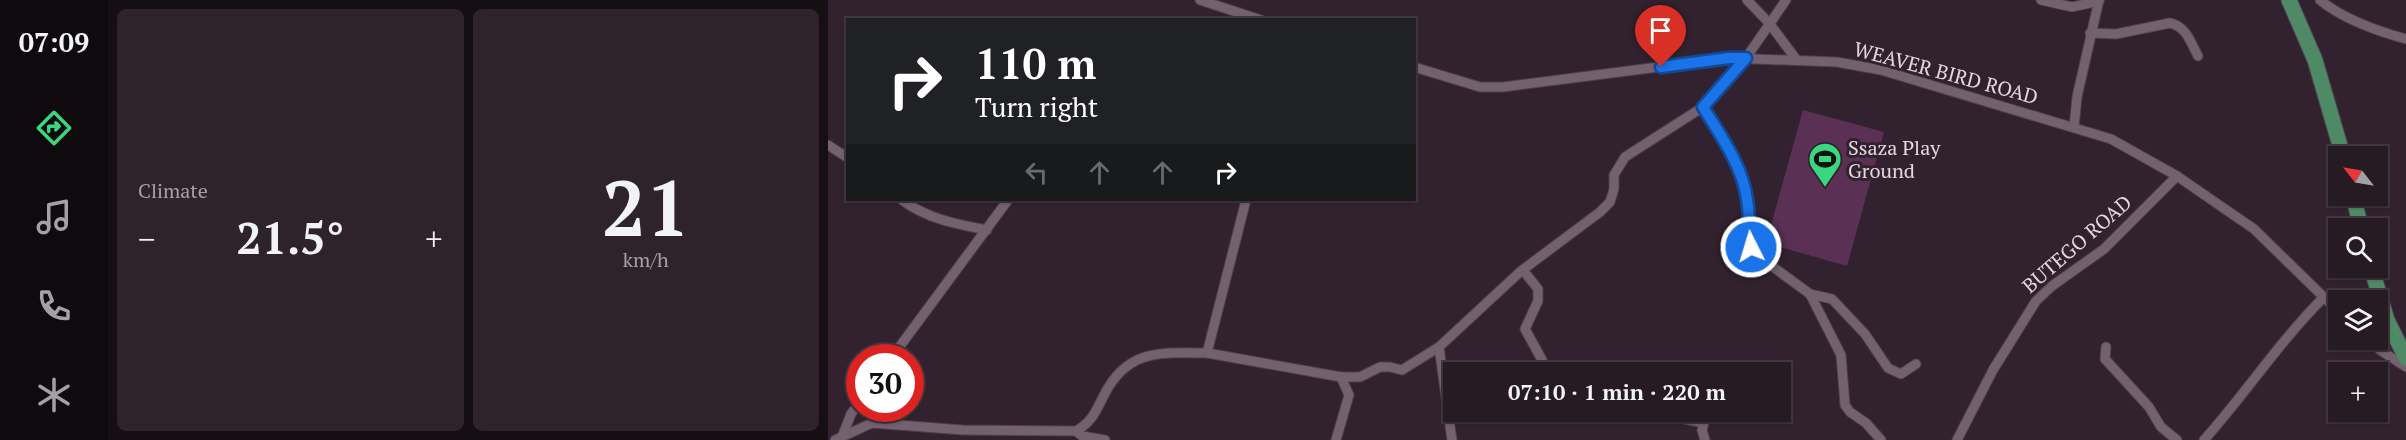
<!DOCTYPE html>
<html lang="en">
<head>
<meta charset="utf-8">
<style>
  body { margin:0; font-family:"PT Serif",serif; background:#2e232b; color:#f1f3f6; height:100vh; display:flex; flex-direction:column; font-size:22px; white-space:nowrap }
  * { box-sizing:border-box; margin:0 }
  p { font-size:20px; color:#a4a1a6 }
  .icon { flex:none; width:33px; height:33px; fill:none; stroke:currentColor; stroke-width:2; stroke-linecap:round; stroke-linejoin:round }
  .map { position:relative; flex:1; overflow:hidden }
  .panel { display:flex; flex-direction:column; gap:9px; padding:9px; background:#150e13; width:720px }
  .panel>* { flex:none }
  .top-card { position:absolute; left:18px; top:18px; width:570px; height:183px; border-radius:0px; box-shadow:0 2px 4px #0004,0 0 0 2px #423841; background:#202124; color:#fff; overflow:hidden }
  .needle { width:39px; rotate:301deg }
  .controls { position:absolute; left:1500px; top:146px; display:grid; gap:12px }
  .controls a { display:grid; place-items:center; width:60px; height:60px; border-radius:0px; background:#261a23; box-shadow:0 2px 4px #0004,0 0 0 2px #423841; font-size:30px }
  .speed { position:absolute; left:18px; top:344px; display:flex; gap:12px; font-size:30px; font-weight:700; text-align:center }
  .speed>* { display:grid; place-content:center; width:78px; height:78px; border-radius:50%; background:#261a23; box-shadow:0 2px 4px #0004,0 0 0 2px #423841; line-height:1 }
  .speed .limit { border:9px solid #d22; background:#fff; color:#111 }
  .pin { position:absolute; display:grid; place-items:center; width:51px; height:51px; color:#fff; margin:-62px -26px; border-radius:50% 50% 50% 0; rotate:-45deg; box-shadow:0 0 6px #0007 }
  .pin .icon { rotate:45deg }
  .me { position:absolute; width:66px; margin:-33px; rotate:355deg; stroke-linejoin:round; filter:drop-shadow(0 0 4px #0008) }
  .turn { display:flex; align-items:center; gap:21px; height:126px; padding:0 30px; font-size:27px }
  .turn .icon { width:78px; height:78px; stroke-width:2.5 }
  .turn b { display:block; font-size:42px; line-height:51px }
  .lanes { display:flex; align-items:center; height:57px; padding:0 30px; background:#0003; justify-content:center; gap:30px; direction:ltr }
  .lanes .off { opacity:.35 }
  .big { font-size:45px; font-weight:800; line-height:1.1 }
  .panel .card { flex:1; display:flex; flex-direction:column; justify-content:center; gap:9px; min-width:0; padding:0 21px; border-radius:9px; background:#2e232b }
  .panel .dial { align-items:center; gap:0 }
  .dial b { font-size:78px; line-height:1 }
  .heat { display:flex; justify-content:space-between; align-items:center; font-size:33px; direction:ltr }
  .panel .tiles { flex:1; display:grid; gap:9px; grid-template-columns:repeat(2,1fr) }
  .trip { position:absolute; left:615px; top:362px; width:348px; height:60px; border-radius:0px; background:#261a23; box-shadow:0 2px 4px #0004,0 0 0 2px #423841; font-weight:800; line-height:60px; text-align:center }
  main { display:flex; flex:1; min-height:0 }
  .menu { display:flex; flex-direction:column; width:108px; justify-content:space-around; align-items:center; background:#0f0a0e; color:#a4a1a6 }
  .menu .icon { width:42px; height:42px }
  .menu .active { color:#39d87f }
  .menu b { font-size:27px; color:#f1f3f6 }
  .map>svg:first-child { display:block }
  .green { fill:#5a3154 }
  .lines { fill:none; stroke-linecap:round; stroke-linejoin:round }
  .minor-casing { stroke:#4d404b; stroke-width:11 }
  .trunk-casing { stroke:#4d404b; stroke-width:17 }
  .minor { stroke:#736170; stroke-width:9 }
  .trunk { stroke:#4f8a66; stroke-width:15 }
  .route-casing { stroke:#114b97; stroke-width:15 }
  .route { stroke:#1a73e8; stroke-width:10 }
  .labels { text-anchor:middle; stroke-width:6; stroke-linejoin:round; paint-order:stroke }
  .street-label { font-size:20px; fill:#e2d7df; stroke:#32222f }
  .poi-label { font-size:20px; fill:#e2d7df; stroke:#32222f; text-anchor:start }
</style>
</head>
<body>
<main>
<nav class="menu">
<b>07:09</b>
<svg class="icon active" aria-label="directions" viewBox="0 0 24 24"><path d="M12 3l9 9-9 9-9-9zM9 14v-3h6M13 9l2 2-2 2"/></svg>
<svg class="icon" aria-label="music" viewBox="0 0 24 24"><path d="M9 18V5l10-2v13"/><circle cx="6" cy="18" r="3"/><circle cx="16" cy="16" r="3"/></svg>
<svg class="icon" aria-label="phone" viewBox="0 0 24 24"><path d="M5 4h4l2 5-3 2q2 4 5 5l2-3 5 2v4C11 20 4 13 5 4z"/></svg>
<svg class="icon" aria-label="climate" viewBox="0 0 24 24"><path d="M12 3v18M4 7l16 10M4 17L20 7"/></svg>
</nav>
<section class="panel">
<div class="tiles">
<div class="card"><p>Climate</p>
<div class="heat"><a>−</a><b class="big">21.5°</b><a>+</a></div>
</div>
<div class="card dial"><b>21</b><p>km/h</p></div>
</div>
</section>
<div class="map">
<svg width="1578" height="440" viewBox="0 0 1578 440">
  <rect width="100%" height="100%" fill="#32222f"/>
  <path class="green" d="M 975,110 L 1056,132 L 1019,266 L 938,243 Z"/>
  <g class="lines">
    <g class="minor-casing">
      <g id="minor">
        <path d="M 372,0 L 433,20"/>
        <path d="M 919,0 L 941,23 L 968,59"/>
        <path d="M 1213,0 L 1244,7 L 1271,1"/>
        <path d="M 1492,0 C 1515,19 1549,31 1578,39"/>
        <path d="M 1262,33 L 1288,34 L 1342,23 C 1358,26 1363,43 1370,56"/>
        <path d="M 586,67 L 652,87 L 675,87 L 901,58 L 1009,62 L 1053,70 L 1283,139 L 1349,176 L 1426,229 L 1510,311"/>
        <path d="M 875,107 L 902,151 L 914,179 L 919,199 L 922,240 L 926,253 L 982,294 L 1004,299 L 1037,334 L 1060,368 L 1073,374 L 1088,364"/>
        <path d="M 1246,127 L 1249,97 L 1271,0"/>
        <path d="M 0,145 L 20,158"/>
        <path d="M 74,200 C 100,219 127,224 159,230"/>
        <path d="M 418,200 L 379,353 L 513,377 L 532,377 L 552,367 L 562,367 L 574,370 L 611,347 L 693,271 L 772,212 L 782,202 L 786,189 L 786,175 L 797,157 L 875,107 L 918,58 L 958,0"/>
        <path d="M 695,270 L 710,289 L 710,301 L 697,329 L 714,360 L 718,372"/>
        <path d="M 982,294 L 1013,355 L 1017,405 L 1022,412 L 1038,423 L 1053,440"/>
        <path d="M 1540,339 L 1552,350 L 1578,367"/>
        <path d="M 611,347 L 624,440"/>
        <path d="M 1278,347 L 1277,359 L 1321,407 L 1333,427 L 1349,440"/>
        <path d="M 64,357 L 180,200"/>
        <path d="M 818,411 L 876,423 L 874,430 L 877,440"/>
        <path d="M 248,431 L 254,436 L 277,440"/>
        <path d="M 14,437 L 23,414 L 32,402"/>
        <path d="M 7,440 L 44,423 L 135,430 L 248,431 C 264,422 268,411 276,395 C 300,348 333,353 379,353"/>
        <path d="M 508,440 L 521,395 L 513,377"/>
        <path d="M 1129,440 L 1165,370 L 1208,301 L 1224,286 L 1276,249 L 1349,176"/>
        <path d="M 1376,440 C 1418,393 1451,342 1496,297"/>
      </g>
    </g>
    <g class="trunk-casing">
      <g id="trunk">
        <path d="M 1461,0 L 1487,60 L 1515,156"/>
        <path d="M 1525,195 L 1533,228"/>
        <path d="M 1543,267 L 1559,320 L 1578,358"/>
      </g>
    </g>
    <use href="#minor" class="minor"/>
    <use href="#trunk" class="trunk"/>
  </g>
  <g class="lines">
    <g class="route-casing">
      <path id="route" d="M 833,67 L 901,58 L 918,58 L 875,107 C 892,135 915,166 919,200 C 922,216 920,232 923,247"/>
    </g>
    <use href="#route" class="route"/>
  </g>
  <defs>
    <g id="stadium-pin" transform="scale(1.725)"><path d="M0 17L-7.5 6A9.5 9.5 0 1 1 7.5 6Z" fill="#39d87f" stroke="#32222f"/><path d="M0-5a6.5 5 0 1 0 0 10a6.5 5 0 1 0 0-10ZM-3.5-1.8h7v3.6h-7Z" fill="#111"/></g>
  </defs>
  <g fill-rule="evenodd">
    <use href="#stadium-pin" x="997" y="159"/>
  </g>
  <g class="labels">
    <g class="street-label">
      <text transform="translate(1118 73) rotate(15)" y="7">WEAVER BIRD ROAD</text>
      <text transform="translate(1249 244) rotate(-41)" y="7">BUTEGO ROAD</text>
    </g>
    <g class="poi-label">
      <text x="1020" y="155">Ssaza Play<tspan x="1020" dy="23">Ground</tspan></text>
    </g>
  </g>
</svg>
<div class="controls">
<a><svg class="needle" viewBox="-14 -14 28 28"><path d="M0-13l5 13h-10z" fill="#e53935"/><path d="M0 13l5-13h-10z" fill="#a4a1a6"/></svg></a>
<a><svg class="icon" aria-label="search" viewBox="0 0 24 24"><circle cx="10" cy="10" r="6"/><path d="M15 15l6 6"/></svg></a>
<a><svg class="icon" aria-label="layers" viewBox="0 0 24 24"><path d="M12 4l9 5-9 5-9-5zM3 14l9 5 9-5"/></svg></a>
<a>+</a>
</div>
<div class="speed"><div class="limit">30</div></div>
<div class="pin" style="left:833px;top:67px;background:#d93025"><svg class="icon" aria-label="arrive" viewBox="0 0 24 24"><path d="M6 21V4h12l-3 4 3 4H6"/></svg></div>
<svg class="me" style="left:923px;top:247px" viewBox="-20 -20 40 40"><circle r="17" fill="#1a73e8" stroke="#fff" stroke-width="3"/><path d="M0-11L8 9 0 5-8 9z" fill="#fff"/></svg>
<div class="trip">07:10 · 1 min · 220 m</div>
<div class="top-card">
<div class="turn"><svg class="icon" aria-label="right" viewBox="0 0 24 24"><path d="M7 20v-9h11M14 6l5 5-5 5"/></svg><div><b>110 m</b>Turn right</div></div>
<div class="lanes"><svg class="icon off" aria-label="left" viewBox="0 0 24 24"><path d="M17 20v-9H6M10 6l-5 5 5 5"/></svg><svg class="icon off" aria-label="ahead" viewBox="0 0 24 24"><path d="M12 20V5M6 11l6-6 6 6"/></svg><svg class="icon off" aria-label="ahead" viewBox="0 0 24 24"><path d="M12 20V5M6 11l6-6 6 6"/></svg><svg class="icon" aria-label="right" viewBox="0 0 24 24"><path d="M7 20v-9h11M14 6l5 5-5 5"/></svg></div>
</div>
</div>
</main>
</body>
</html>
